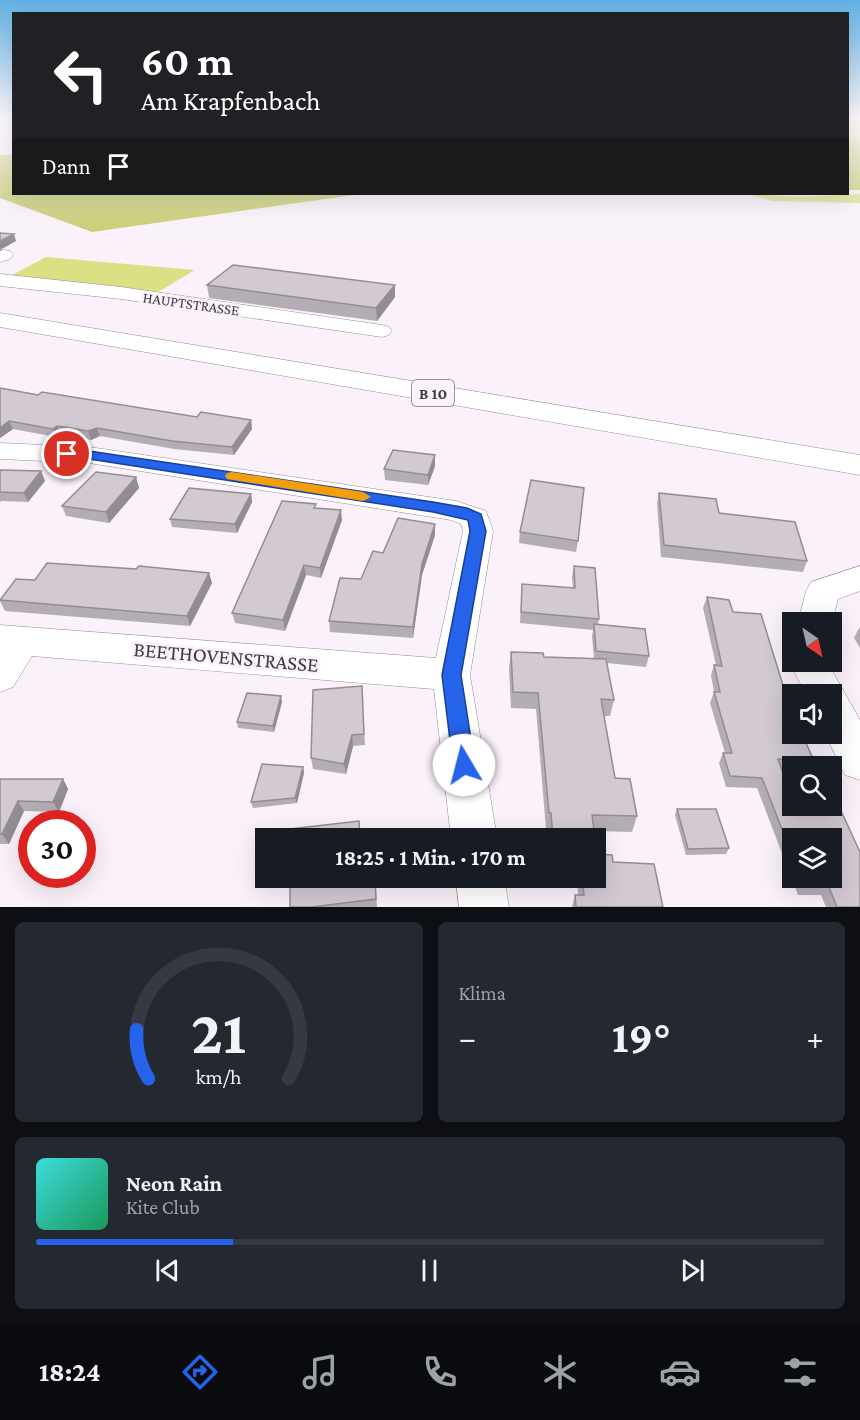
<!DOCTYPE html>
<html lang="de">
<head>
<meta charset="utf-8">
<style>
  body { margin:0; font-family:"Crimson Pro",serif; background:#242831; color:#f1f3f6; height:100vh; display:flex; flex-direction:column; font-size:22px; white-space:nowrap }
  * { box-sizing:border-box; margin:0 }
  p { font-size:20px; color:#9ea1a6 }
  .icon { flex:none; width:33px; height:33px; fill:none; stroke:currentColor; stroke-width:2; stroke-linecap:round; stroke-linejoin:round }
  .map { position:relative; height:907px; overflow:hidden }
  .drawer { display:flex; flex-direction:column; gap:15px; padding:15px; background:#0d0f14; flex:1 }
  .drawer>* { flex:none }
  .banner { position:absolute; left:12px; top:12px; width:837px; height:183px; border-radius:0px; box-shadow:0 6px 24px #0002; background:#202124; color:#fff; overflow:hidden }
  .needle { width:39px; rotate:146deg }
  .fabs { position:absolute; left:782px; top:612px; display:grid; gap:12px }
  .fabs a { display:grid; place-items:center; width:60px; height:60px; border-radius:0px; background:#171b24; box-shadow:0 6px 24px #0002; font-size:30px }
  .speed { position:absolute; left:18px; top:810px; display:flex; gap:12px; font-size:30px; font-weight:700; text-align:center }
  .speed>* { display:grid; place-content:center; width:78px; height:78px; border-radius:50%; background:#171b24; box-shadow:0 6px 24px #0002; line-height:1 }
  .speed .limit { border:9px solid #d22; background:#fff; color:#111 }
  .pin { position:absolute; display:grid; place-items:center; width:51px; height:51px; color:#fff; margin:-26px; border:3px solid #fff; border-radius:50%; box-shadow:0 2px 6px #0007 }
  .me { position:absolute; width:66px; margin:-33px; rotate:352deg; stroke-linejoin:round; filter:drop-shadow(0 0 4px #0008) }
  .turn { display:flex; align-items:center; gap:21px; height:126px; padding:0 30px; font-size:27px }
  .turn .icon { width:78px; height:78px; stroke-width:2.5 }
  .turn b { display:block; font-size:42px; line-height:51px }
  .then { display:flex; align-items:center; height:57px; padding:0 30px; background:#0003; gap:12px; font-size:22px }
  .big { font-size:45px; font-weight:700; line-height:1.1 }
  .drawer .tile { flex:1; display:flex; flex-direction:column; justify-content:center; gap:9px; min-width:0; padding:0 21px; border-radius:9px; background:#242831 }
  .drawer .dial { align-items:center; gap:0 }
  .dial svg { height:156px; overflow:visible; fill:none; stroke:#363941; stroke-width:7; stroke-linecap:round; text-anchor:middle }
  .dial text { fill:#f1f3f6; stroke:none }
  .song { display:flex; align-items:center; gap:18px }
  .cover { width:72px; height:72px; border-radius:9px; background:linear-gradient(135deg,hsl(180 70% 55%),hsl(150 70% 35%)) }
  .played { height:6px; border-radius:3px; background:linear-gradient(90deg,#2563eb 25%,#363941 25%) }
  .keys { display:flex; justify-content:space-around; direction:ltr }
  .heat { display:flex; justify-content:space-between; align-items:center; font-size:33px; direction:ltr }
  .drawer .tiles { flex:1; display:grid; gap:15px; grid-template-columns:1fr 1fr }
  .tile:last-child { grid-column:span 2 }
  .trip { position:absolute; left:255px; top:828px; width:351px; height:60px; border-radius:0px; background:#171b24; box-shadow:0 6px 24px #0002; font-weight:700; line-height:60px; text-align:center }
  .tabs { display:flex; height:96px; justify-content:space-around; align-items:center; background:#090b0e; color:#9ea1a6 }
  .tabs .icon { width:42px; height:42px }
  .tabs .on { color:#2563eb }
  .tabs b { font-size:27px; color:#f1f3f6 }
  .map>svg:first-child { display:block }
  .green { fill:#dce085 }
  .forest { fill:#c4c864 }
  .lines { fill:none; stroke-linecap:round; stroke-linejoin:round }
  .minor-casing { stroke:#948c94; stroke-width:1 }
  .major-casing { stroke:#948c94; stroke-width:1 }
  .minor { fill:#fff; fill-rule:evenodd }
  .major { fill:#fff; fill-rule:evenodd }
  .wall { fill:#b5adb5; fill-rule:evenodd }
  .shaded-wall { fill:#938d93 }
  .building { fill:#d2c9d2; stroke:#938d93; stroke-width:1.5 }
  .route { fill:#2563eb; stroke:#184099; stroke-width:1.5 }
  .slow { fill:#f59e0b }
  .labels { text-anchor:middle; stroke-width:6; stroke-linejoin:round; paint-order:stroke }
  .far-street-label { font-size:15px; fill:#3f3c3f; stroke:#faf1fa }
  .shield { fill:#faf1fa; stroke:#777277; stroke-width:1.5 }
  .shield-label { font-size:16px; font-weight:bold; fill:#3f3c3f }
  .near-street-label { font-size:21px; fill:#3f3c3f; stroke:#faf1fa }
</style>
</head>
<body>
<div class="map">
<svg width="860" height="907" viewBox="0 0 860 907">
  <rect width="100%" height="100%" fill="#faf1fa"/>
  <g class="green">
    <rect x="848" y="118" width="12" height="25"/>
    <path d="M 749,194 L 799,197 L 860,194 L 860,203 L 773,201 Z"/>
    <path d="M 46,257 L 195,270 L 158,292 L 8,277 Z"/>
  </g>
  <g class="forest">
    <rect x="848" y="143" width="12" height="47"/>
    <path d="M 0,155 L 13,155 L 14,194 L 361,194 L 92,232 L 0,198 Z"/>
  </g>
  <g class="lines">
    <g class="minor-casing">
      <g id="minor">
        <path d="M 4,250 L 10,251 L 13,255 L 10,259 L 0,262 L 0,251 Z"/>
        <path d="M 0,274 L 121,287 L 382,325 L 389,327 L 392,331 L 389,335 L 382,337 L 121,299 L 0,286 Z"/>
        <path d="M 0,443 L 89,447 L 456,501 L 486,511 L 493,531 L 470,675 L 497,838 L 451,838 L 434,689 L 32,656 L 13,687 L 0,692 L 0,625 L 436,658 L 463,531 L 461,524 L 451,520 L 89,463 L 0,459 Z"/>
        <path d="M 860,566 L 860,591 L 838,599 L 831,625 L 831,622 L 798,622 L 806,591 L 811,582 Z"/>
        <path d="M 792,657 L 792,662 L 827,662 L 860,720 L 860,780 L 845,775 L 825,734 L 831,734 L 831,694 L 806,694 L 789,662 Z"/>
        <path d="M 456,878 L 504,878 L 509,907 L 459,907 Z"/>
      </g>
    </g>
    <g class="major-casing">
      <path id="major" d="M 0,313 L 860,455 L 860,475 L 0,327 Z"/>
    </g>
    <use href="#minor" class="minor"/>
    <use href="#major" class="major"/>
  </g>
  <g class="wall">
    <path d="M 207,285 L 395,285 L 395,297 L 377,321 L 209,298 Z"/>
    <path d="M 0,388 L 38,395 L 197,417 L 251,420 L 252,429 L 234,455 L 174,449 L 100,436 L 91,440 L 60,434 L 56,437 L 13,429 L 0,438 Z"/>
    <path d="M 435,466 L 428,485 L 385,480 L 384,469 Z"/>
    <path d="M 0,470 L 41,471 L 45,481 L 28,502 L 1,501 L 0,503 Z"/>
    <path d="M 136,477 L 139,488 L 109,523 L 66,516 L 62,506 Z"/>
    <path d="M 659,493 L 719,513 L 807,561 L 803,572 L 661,557 L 657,503 Z"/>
    <path d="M 251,494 L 252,502 L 237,533 L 172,527 L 170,519 Z"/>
    <path d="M 316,508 L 342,520 L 321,578 L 306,575 L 285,631 L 235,623 L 232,613 Z"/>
    <path d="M 435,524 L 435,535 L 422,575 L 413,638 L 330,632 L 329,621 L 361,579 L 383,553 Z"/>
    <path d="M 520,532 L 578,541 L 576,552 L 519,543 Z"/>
    <path d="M 574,566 L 599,619 L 598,624 L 649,656 L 646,667 L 607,663 L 614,700 L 610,716 L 604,716 L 615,778 L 637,816 L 632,832 L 594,831 L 595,838 L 549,838 L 548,829 L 546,829 L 536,709 L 511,708 L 509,669 L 511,652 L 544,657 L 594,659 L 592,636 L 593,630 L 520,623 L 522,584 L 573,588 L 572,577 Z"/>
    <path d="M 136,569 L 209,573 L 212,583 L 190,626 L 5,611 L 0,601 L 0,600 L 35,580 Z"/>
    <path d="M 707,597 L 733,612 L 786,695 L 814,761 L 810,766 L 792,766 L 792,771 L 781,770 L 792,800 L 860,907 L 826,907 L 821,895 L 798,895 L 757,788 L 726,787 L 719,763 L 723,753 L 725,753 L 710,703 L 714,692 L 711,675 L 714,665 L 716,665 L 703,608 ZM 792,838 L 831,878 L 792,878 Z"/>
    <path d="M 860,627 L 860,648 L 854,638 L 859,628 Z"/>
    <path d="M 362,686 L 365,745 L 353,746 L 346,774 L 313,769 L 311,758 Z"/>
    <path d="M 282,702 L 274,732 L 238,728 L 237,722 Z"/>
    <path d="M 303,767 L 304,773 L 297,803 L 253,808 L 251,802 Z"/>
    <path d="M 0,779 L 63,779 L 68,789 L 59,812 L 24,811 L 9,844 L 0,844 Z"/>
    <path d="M 677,809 L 729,848 L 726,854 L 686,855 L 675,815 Z"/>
    <path d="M 597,854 L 613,862 L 663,907 L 572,907 L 575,895 L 578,895 L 577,878 L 596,878 Z"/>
    <path d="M 375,878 L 377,907 L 290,907 Z"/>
  </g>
  <g class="shaded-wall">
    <path d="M 14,234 L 16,241 L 0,250 L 0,241 Z"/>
    <path d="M 395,285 L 395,297 L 377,321 L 376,308 Z"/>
    <path d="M 251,420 L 252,429 L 234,455 L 232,447 Z"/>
    <path d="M 9,421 L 13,429 L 0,438 L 0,428 Z"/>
    <path d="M 57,426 L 60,434 L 56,437 L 53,429 Z"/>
    <path d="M 97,428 L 100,436 L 91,440 L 88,431 Z"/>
    <path d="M 435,455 L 435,466 L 428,485 L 428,475 Z"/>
    <path d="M 41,471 L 45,481 L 28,502 L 24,493 Z"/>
    <path d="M 136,477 L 139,488 L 109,523 L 106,512 Z"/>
    <path d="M 251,494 L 252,502 L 237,533 L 235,524 Z"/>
    <path d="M 341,510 L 342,520 L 321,578 L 320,568 Z"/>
    <path d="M 435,524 L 435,535 L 422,575 L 413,638 L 413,627 L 422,564 Z"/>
    <path d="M 304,565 L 306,575 L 285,631 L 283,620 Z"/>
    <path d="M 209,573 L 212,583 L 190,626 L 187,616 Z"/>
    <path d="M 281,696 L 282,702 L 274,732 L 273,726 Z"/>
    <path d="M 352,735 L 353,746 L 346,774 L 344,764 Z"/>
    <path d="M 303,767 L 304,773 L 297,803 L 295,798 Z"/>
    <path d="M 63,779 L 68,789 L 59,812 L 53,802 Z"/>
    <path d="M 18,801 L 24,811 L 9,844 L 2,834 Z"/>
  </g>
  <g class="building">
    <path d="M 0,233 L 14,234 L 0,241 Z"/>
    <path d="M 233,265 L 395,285 L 376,308 L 207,285 Z"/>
    <path d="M 0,388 L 38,395 L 42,392 L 197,417 L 201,412 L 251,420 L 232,447 L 172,441 L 97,428 L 88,431 L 57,426 L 53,429 L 9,421 L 0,428 Z"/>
    <path d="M 393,450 L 435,455 L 428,475 L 384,469 Z"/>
    <path d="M 0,470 L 41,471 L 24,493 L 0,492 Z"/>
    <path d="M 96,472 L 136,477 L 106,512 L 62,506 Z"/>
    <path d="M 531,480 L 584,488 L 578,541 L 520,532 Z"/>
    <path d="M 189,488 L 251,494 L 235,524 L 170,519 Z"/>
    <path d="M 659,493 L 716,499 L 719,513 L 795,522 L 807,561 L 664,545 Z"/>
    <path d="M 282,501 L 316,504 L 314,508 L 341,510 L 320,568 L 304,565 L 283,620 L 232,613 Z"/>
    <path d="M 398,518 L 435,524 L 422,564 L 413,627 L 329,621 L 340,578 L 361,579 L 373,551 L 383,553 Z"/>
    <path d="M 47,563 L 136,569 L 139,566 L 209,573 L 187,616 L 0,600 L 16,579 L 35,580 Z"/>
    <path d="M 574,566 L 595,568 L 599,619 L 521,612 L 522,584 L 575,588 Z"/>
    <path d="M 707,597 L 729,600 L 733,612 L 761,614 L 786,695 L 792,710 L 792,734 L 802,734 L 814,761 L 778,759 L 792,800 L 792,806 L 831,806 L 831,800 L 836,800 L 860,852 L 860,907 L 837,907 L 828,885 L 804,885 L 801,878 L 831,878 L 831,838 L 792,838 L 792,855 L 762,778 L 730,776 L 723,753 L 732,753 L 714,692 L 720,692 L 714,665 L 722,666 Z"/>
    <path d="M 594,624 L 645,629 L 649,656 L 596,651 Z"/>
    <path d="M 511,652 L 543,653 L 544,657 L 606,659 L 614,700 L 601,699 L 615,778 L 630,779 L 637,816 L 592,815 L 595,838 L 553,838 L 551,813 L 549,813 L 538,693 L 513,692 Z"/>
    <path d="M 362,686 L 364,734 L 352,735 L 344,764 L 311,758 L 313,690 Z"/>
    <path d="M 247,693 L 281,696 L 273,726 L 237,722 Z"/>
    <path d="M 262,764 L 303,767 L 295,798 L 251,802 Z"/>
    <path d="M 0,779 L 63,779 L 53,802 L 18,801 L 2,834 L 0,834 Z"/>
    <path d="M 677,809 L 716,809 L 729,848 L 688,849 Z"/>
    <path d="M 359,821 L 360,838 L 291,838 L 290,829 Z"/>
    <path d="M 596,846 L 597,854 L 612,855 L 613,862 L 654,864 L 663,907 L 576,907 L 575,895 L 584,895 L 582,878 L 596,878 Z"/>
    <path d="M 290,878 L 375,878 L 376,899 L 312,907 L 290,907 Z"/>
  </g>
  <linearGradient id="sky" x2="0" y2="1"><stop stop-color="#63b1e5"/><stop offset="0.48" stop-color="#fdf9fd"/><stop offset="1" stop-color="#fdf9fd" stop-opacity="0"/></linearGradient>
  <rect width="860" height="245" fill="url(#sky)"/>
  <path class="route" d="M 67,450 L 89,451 L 433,502 L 467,508 L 481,514 L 486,531 L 461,675 L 475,765 L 472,772 L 464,775 L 456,772 L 453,765 L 442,675 L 470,531 L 468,520 L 433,512 L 89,459 L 62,457 L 60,454 L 62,451 Z"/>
  <path class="slow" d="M 232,472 L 363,492 L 371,497 L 363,501 L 227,479 L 225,476 L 227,473 Z"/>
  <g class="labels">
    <g class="far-street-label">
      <text transform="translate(191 304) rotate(8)" y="5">HAUPTSTRASSE</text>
    </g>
    <rect class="shield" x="412" y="380" width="42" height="26" rx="4.5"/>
    <g class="shield-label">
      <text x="433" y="399">B 10</text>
    </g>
    <g class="near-street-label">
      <text transform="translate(226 657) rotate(5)" y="7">BEETHOVENSTRASSE</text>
    </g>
  </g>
</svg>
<div class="fabs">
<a><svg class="needle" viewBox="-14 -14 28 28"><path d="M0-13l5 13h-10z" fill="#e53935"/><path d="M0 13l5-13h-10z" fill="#9ea1a6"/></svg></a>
<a><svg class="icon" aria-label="sound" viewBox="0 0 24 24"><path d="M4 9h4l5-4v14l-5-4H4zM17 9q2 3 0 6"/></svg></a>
<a><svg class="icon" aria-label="search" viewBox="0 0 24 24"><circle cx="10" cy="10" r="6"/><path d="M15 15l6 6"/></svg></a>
<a><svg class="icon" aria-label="layers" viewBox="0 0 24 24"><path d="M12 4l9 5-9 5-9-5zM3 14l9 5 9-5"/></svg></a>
</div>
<div class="speed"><div class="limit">30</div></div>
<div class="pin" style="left:67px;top:454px;background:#d93025"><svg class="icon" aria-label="arrive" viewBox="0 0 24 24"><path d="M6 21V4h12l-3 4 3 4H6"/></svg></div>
<svg class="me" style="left:464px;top:765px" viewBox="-20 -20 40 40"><circle r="19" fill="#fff"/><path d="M0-13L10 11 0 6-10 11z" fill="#2563eb"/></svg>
<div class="trip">18:25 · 1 Min. · 170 m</div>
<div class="banner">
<div class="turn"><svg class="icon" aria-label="left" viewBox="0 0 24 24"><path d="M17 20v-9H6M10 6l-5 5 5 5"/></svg><div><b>60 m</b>Am Krapfenbach</div></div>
<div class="then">Dann<svg class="icon" aria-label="arrive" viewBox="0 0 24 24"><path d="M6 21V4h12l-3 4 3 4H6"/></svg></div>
</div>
</div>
<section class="drawer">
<div class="tiles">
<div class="tile dial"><svg viewBox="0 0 100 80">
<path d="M14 69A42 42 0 1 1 86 69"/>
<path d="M14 69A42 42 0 0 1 8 44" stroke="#2563eb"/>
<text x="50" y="56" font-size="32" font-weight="700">21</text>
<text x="50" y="72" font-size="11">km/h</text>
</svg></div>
<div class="tile"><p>Klima</p>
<div class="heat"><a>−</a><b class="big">19°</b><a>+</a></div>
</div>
<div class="tile">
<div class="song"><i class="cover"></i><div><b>Neon Rain</b><p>Kite Club</p></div></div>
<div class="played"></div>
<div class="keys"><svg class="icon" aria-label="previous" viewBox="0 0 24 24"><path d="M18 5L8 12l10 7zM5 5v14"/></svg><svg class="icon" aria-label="pause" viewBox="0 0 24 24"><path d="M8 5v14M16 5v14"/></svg><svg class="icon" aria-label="next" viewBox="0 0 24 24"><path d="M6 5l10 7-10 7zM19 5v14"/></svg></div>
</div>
</div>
</section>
<nav class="tabs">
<b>18:24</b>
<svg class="icon on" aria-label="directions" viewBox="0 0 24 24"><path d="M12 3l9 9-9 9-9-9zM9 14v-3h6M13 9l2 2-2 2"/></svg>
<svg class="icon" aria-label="music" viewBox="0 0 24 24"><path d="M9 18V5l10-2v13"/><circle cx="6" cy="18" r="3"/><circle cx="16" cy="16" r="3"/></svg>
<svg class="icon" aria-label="phone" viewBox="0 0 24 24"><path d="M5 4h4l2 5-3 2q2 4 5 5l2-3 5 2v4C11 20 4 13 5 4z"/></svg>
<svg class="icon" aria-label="climate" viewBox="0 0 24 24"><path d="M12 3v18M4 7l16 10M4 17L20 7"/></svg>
<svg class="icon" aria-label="car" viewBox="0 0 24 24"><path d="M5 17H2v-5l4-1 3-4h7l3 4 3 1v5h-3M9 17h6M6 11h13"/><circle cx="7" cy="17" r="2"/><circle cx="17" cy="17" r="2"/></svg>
<svg class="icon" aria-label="filters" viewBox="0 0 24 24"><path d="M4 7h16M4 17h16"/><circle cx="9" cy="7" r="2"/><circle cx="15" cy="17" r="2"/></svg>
</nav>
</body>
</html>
